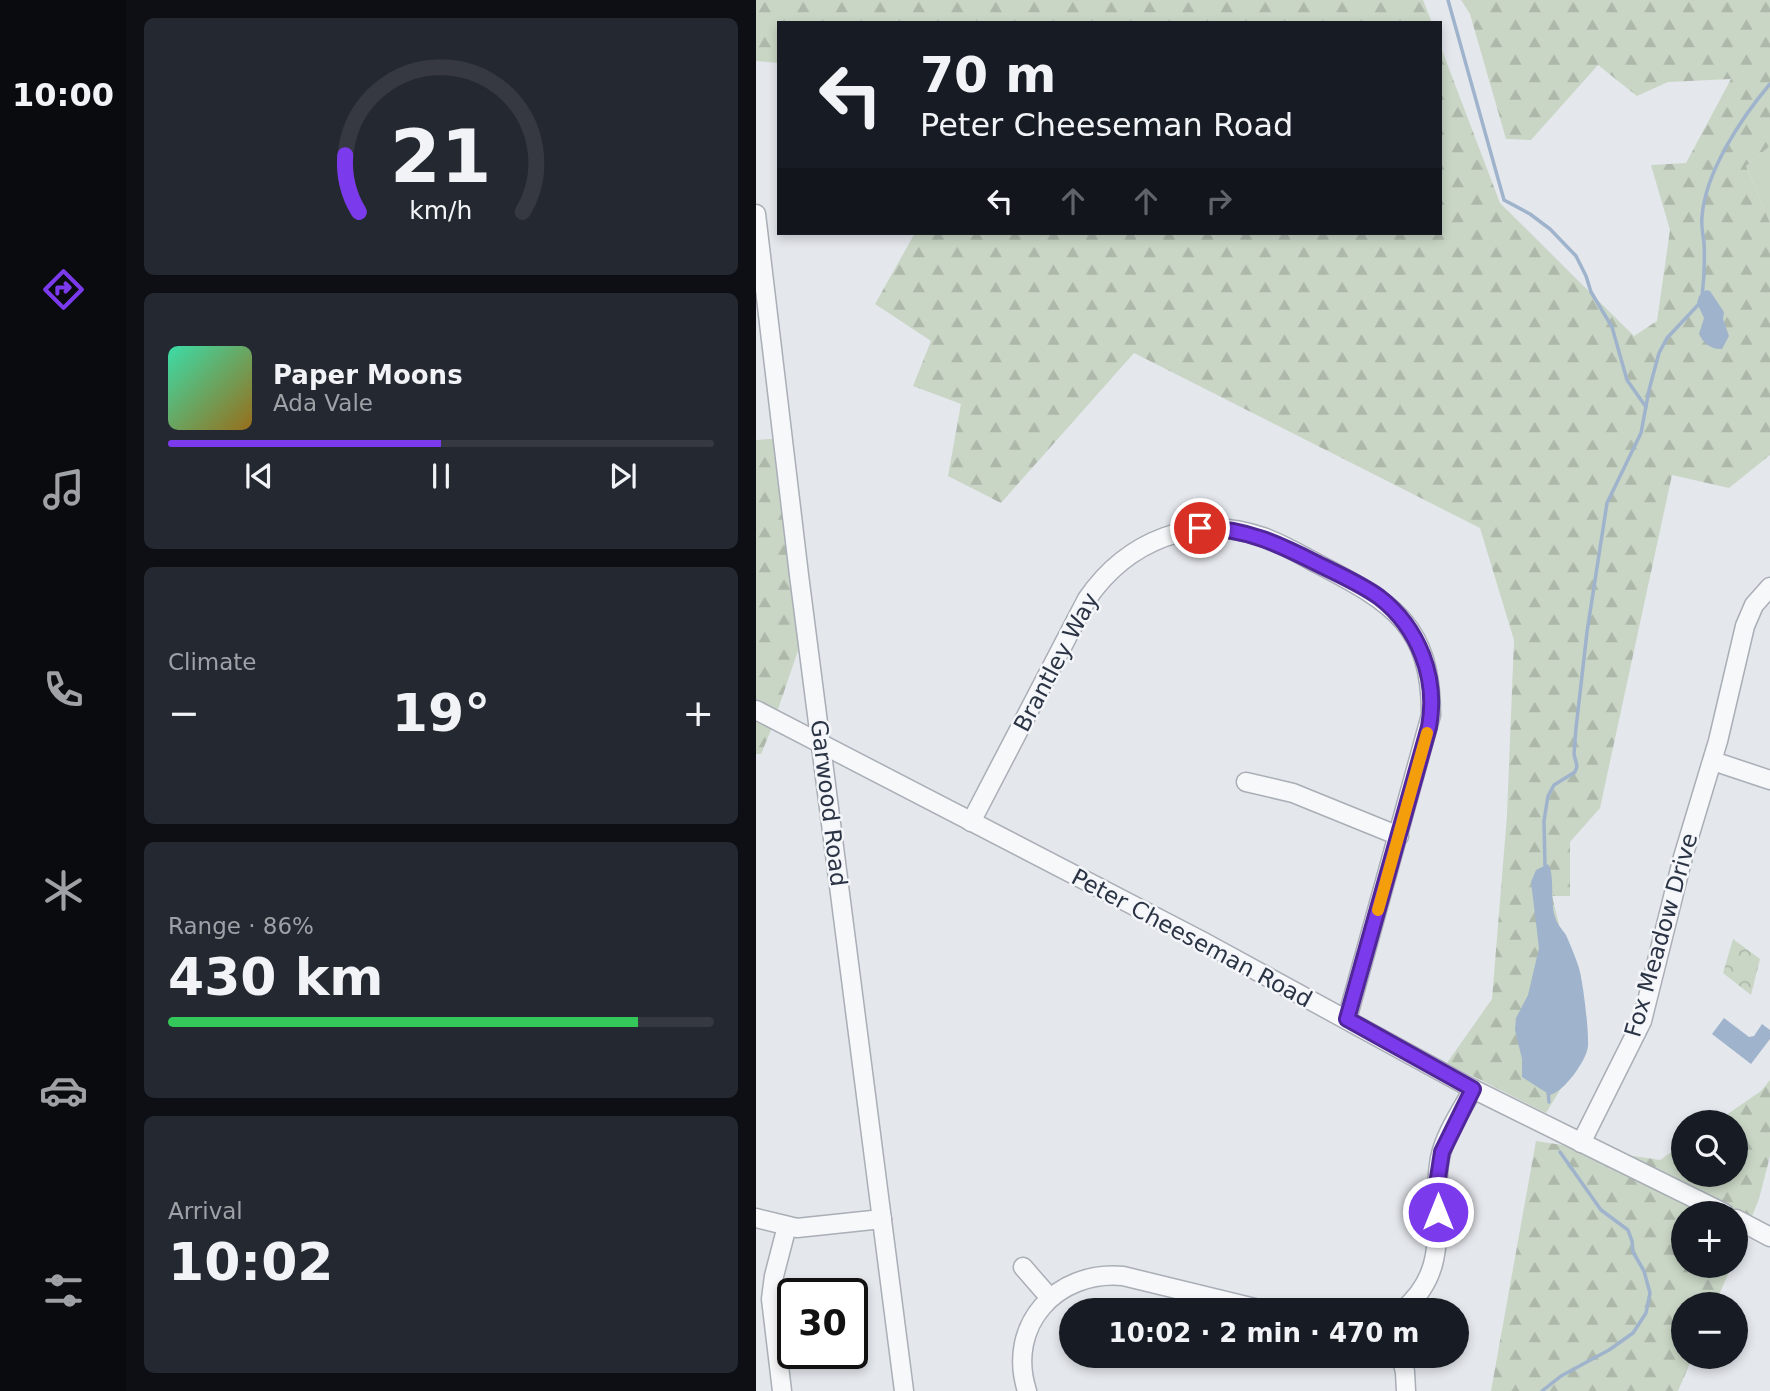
<!DOCTYPE html>
<html lang="en">
<head>
<meta charset="utf-8">
<style>
  body { margin:0; font-family:"DejaVu Sans",sans-serif; background:#242831; color:#f1f3f6; height:100vh; display:flex; flex-direction:column; font-size:26px; white-space:nowrap }
  * { box-sizing:border-box; margin:0 }
  p { font-size:23px; color:#9ea1a6 }
  .icon { flex:none; width:38px; height:38px; fill:none; stroke:currentColor; stroke-width:2; stroke-linecap:round; stroke-linejoin:round }
  .map { position:relative; flex:1; overflow:hidden }
  .drawer { display:flex; flex-direction:column; gap:18px; padding:18px; background:#0d0f14; width:630px }
  .drawer>* { flex:none }
  .top-card { position:absolute; left:21px; top:21px; width:665px; height:214px; border-radius:0px; box-shadow:0 4px 10px #0003; background:#171b24; color:#f1f3f6; overflow:hidden }
  .controls { position:absolute; left:915px; top:1110px; display:grid; gap:14px }
  .controls a { display:grid; place-items:center; width:77px; height:77px; border-radius:50%; background:#171b24; box-shadow:0 4px 10px #0003; font-size:35px }
  .speed { position:absolute; left:21px; top:1278px; display:flex; gap:14px; font-size:35px; font-weight:700; text-align:center }
  .speed>* { display:grid; place-content:center; width:91px; height:91px; border-radius:50%; background:#171b24; box-shadow:0 4px 10px #0003; line-height:1 }
  .speed .limit { border:4px solid #111; border-radius:10px; background:#fff; color:#111 }
  .pin { position:absolute; display:grid; place-items:center; width:60px; height:60px; color:#fff; margin:-30px; border:4px solid #fff; border-radius:50%; box-shadow:0 2px 7px #0007 }
  .me { position:absolute; width:77px; margin:-38px; rotate:0deg; stroke-linejoin:round; filter:drop-shadow(0 0 5px #0008) }
  .turn { display:flex; align-items:center; gap:24px; height:147px; padding:0 28px; font-size:32px }
  .turn .icon { width:91px; height:91px; stroke-width:2.5 }
  .turn b { display:block; font-size:49px; line-height:60px }
  .lanes { display:flex; align-items:center; height:66px; padding:0 28px; background:#0003; justify-content:center; gap:35px; direction:ltr }
  .lanes .off { opacity:.35 }
  .big { font-size:52px; font-weight:700; line-height:1.1 }
  .drawer .card { flex:1; display:flex; flex-direction:column; justify-content:center; gap:10px; min-width:0; padding:0 24px; border-radius:10px; background:#242831 }
  .drawer .dial { align-items:center; gap:0 }
  .dial svg { height:182px; overflow:visible; fill:none; stroke:#363941; stroke-width:7; stroke-linecap:round; text-anchor:middle }
  .dial text { fill:#f1f3f6; stroke:none }
  .song { display:flex; align-items:center; gap:21px }
  .cover { width:84px; height:84px; border-radius:10px; background:linear-gradient(135deg,hsl(160 70% 55%),hsl(40 70% 35%)) }
  .played { height:7px; border-radius:4px; background:linear-gradient(90deg,#7c3aed 50%,#363941 50%) }
  .keys { display:flex; justify-content:space-around; direction:ltr }
  .heat { display:flex; justify-content:space-between; align-items:center; font-size:38px; direction:ltr }
  .charge { height:10px; border-radius:5px; background:linear-gradient(90deg,#34c759 86%,#363941 0) }
  .trip { position:absolute; left:303px; top:1298px; width:410px; height:70px; border-radius:35px; background:#171b24; box-shadow:0 4px 10px #0003; font-weight:700; line-height:70px; text-align:center }
  main { display:flex; flex:1; min-height:0 }
  .dock { display:flex; flex-direction:column; width:126px; justify-content:space-around; align-items:center; background:#090b0e; color:#9ea1a6 }
  .dock .icon { width:49px; height:49px }
  .dock .on { color:#7c3aed }
  .dock b { font-size:32px; color:#f1f3f6 }
  .map>svg:first-child { display:block }
  .grass { fill:#c9d6c5 }
  .forest { fill:url(#forest-firs) }
  .park { fill:url(#park-crowns) }
  .water { fill:#9fb4cc }
  .lines { fill:none; stroke-linecap:round; stroke-linejoin:round }
  .stream { stroke:#9fb4cc; stroke-width:3.5 }
  .minor-casing { stroke:#a9aeb7; stroke-width:21 }
  .minor { stroke:#f7f8fa; stroke-width:18 }
  .route-casing { stroke:#51269a; stroke-width:18 }
  .route { stroke:#7c3aed; stroke-width:12 }
  .slow { stroke:#f59e0b; stroke-width:12 }
  .labels { text-anchor:middle; stroke-width:5; stroke-linejoin:round; paint-order:stroke }
  .street-label { font-size:23px; fill:#2b3445; stroke:#f4f6f9 }
</style>
</head>
<body>
<main>
<nav class="dock">
<b>10:00</b>
<svg class="icon on" aria-label="directions" viewBox="0 0 24 24"><path d="M12 3l9 9-9 9-9-9zM9 14v-3h6M13 9l2 2-2 2"/></svg>
<svg class="icon" aria-label="music" viewBox="0 0 24 24"><path d="M9 18V5l10-2v13"/><circle cx="6" cy="18" r="3"/><circle cx="16" cy="16" r="3"/></svg>
<svg class="icon" aria-label="phone" viewBox="0 0 24 24"><path d="M5 4h4l2 5-3 2q2 4 5 5l2-3 5 2v4C11 20 4 13 5 4z"/></svg>
<svg class="icon" aria-label="climate" viewBox="0 0 24 24"><path d="M12 3v18M4 7l16 10M4 17L20 7"/></svg>
<svg class="icon" aria-label="car" viewBox="0 0 24 24"><path d="M5 17H2v-5l4-1 3-4h7l3 4 3 1v5h-3M9 17h6M6 11h13"/><circle cx="7" cy="17" r="2"/><circle cx="17" cy="17" r="2"/></svg>
<svg class="icon" aria-label="filters" viewBox="0 0 24 24"><path d="M4 7h16M4 17h16"/><circle cx="9" cy="7" r="2"/><circle cx="15" cy="17" r="2"/></svg>
</nav>
<section class="drawer">
<div class="card dial"><svg viewBox="0 0 100 80">
<path d="M14 69A42 42 0 1 1 86 69"/>
<path d="M14 69A42 42 0 0 1 8 44" stroke="#7c3aed"/>
<text x="50" y="56" font-size="32" font-weight="700">21</text>
<text x="50" y="72" font-size="11">km/h</text>
</svg></div>
<div class="card">
<div class="song"><i class="cover"></i><div><b>Paper Moons</b><p>Ada Vale</p></div></div>
<div class="played"></div>
<div class="keys"><svg class="icon" aria-label="previous" viewBox="0 0 24 24"><path d="M18 5L8 12l10 7zM5 5v14"/></svg><svg class="icon" aria-label="pause" viewBox="0 0 24 24"><path d="M8 5v14M16 5v14"/></svg><svg class="icon" aria-label="next" viewBox="0 0 24 24"><path d="M6 5l10 7-10 7zM19 5v14"/></svg></div>
</div>
<div class="card"><p>Climate</p>
<div class="heat"><a>−</a><b class="big">19°</b><a>+</a></div>
</div>
<div class="card"><p>Range · 86%</p><b class="big">430 km</b><div class="charge"></div></div>
<div class="card"><p>Arrival</p><b class="big">10:02</b></div>
</section>
<div class="map">
<svg width="1014" height="1391" viewBox="0 0 1014 1391">
  <defs>
    <pattern id="forest-firs" width="22" height="20" patternUnits="userSpaceOnUse" patternTransform="scale(1.75)"><rect width="22" height="20" fill="#c9d6c5"/><path d="M5 1l3.5 6h-7zM16 11l3.5 6h-7z" fill="#adb8ab"/></pattern>
    <pattern id="park-crowns" width="20" height="18" patternUnits="userSpaceOnUse" patternTransform="scale(1.75)"><rect width="20" height="18" fill="#c9d6c5"/><path d="M2 6a3 3 0 1 1 6 0M12 15a3 3 0 1 1 6 0" fill="none" stroke="#adb8ab"/></pattern>
  </defs>
  <rect width="100%" height="100%" fill="#e4e7ec"/>
  <path class="grass" d="M 1014,146 L 1014,223 L 990,166 Z"/>
  <g class="forest">
    <path d="M 0,0 L 667,0 L 676,23 L 23,23 L 23,63 L 0,61 Z"/>
    <path d="M 705,0 L 1014,0 L 1014,146 L 990,166 L 1014,223 L 1014,455 L 973,488 L 916,475 L 844,808 L 814,842 L 814,896 L 796,896 L 832,1044 L 790,1113 L 691,1063 L 736,999 L 751,815 L 758,640 L 724,528 L 378,353 L 245,503 L 192,476 L 205,404 L 157,386 L 175,341 L 119,304 L 159,233 L 684,233 L 684,45 L 744,203 L 878,336 L 901,321 L 914,230 L 895,165 L 930,163 L 975,79 L 912,82 L 881,96 L 842,65 L 775,140 L 750,139 L 714,14 Z"/>
    <path d="M 31,438 L 51,624 L 15,730 L 5,754 L 0,754 L 0,440 Z"/>
    <path d="M 1014,1080 L 1014,1156 L 1003,1199 L 980,1256 L 980,1213 L 928,1213 L 928,1265 L 976,1265 L 959,1304 L 928,1304 L 928,1356 L 937,1356 L 922,1391 L 735,1391 L 780,1141 L 904,1160 L 927,1144 L 928,1174 L 980,1174 L 980,1122 L 960,1122 L 1005,1091 Z"/>
  </g>
  <path class="park" d="M 977,939 L 1004,959 L 995,995 L 967,973 Z"/>
  <g class="water">
    <path d="M 950,290 L 954,291 L 968,312 L 967,319 L 973,336 L 966,349 C 956,350 947,343 943,334 L 948,318 L 941,303 L 943,296 Z"/>
    <path d="M 792,864 C 799,873 794,902 799,917 C 801,924 806,929 810,935 C 814,944 819,956 822,965 C 827,978 833,1032 832,1046 C 831,1060 808,1092 794,1095 L 766,1077 L 766,1059 L 759,1030 L 760,1018 L 772,995 L 783,948 L 775,882 L 780,870 Z"/>
    <path d="M 968,1018 L 993,1037 L 998,1036 L 1006,1024 L 1014,1030 L 1014,1039 L 995,1064 L 956,1034 Z"/>
  </g>
  <g class="lines">
    <g class="stream">
      <path d="M 692,0 L 748,200 L 774,214 L 794,229 L 820,256 L 830,276 L 835,292 L 856,327 L 871,380 L 890,407"/>
      <path d="M 946,297 C 948,280 949,261 948,243 C 947,235 945,225 946,217 C 949,172 986,117 1014,84"/>
      <path d="M 789,867 L 788,821 L 792,796 L 798,785 L 819,772 L 821,766 L 818,754 L 820,728 L 831,632 L 851,503 L 885,433 L 893,390 L 903,353 L 911,338 L 943,304"/>
      <path d="M 792,1091 L 793,1102"/>
      <path d="M 786,1391 L 805,1376 L 853,1350 L 877,1333 L 890,1313 L 894,1293 L 888,1271 L 877,1252 L 876,1241 L 872,1230 L 845,1210 L 804,1152"/>
    </g>
    <g class="minor-casing">
      <g id="minor">
        <path d="M 0,214 L 43,575 L 148,1391"/>
        <path d="M 0,710 L 446,941 L 717,1089 L 968,1213"/>
        <path d="M 957,761 L 1014,780"/>
        <path d="M 490,782 L 537,793 L 643,836"/>
        <path d="M 215,822 L 331,599 C 371,541 438,513 507,537 C 527,544 545,555 564,565 C 637,603 675,625 675,715 L 591,1019"/>
        <path d="M 825,1143 L 886,1021 L 927,857 L 962,741 L 989,626 L 998,605 L 1014,587"/>
        <path d="M 0,1218 L 41,1228 L 126,1219"/>
        <path d="M 980,1219 L 1014,1237"/>
        <path d="M 267,1267 L 294,1298"/>
        <path d="M 646,1311 C 699,1266 673,1216 684,1158 C 689,1134 705,1111 717,1089"/>
        <path d="M 645,1356 L 649,1372 L 650,1391"/>
        <path d="M 26,1391 L 15,1299 L 18,1276 L 31,1226"/>
        <path d="M 271,1391 C 250,1325 301,1270 367,1276 L 511,1311"/>
      </g>
    </g>
    <use href="#minor" class="minor"/>
  </g>
  <g class="lines">
    <g class="route-casing">
      <path id="route" d="M 444,528 C 489,528 523,544 562,564 C 582,574 605,584 623,597 C 663,628 682,678 673,727 L 591,1019 L 717,1089 L 686,1152 L 682,1178 L 682,1212"/>
    </g>
    <use href="#route" class="route"/>
    <path class="slow" d="M 622,910 L 671,733"/>
  </g>
  <g class="labels">
    <g class="street-label">
      <text transform="translate(300 662) rotate(-62)" y="8">Brantley Way</text>
      <text transform="translate(73 803) rotate(83)" y="8">Garwood Road</text>
      <text transform="translate(905 935) rotate(-74)" y="8">Fox Meadow Drive</text>
      <text transform="translate(436 938) rotate(28)" y="8">Peter Cheeseman Road</text>
    </g>
  </g>
</svg>
<div class="controls">
<a><svg class="icon" aria-label="search" viewBox="0 0 24 24"><circle cx="10" cy="10" r="6"/><path d="M15 15l6 6"/></svg></a>
<a>+</a>
<a>−</a>
</div>
<div class="speed"><div class="limit">30</div></div>
<div class="pin" style="left:444px;top:528px;background:#d93025"><svg class="icon" aria-label="arrive" viewBox="0 0 24 24"><path d="M6 21V4h12l-3 4 3 4H6"/></svg></div>
<svg class="me" style="left:682px;top:1212px" viewBox="-20 -20 40 40"><circle r="17" fill="#7c3aed" stroke="#fff" stroke-width="3"/><path d="M0-11L8 9 0 5-8 9z" fill="#fff"/></svg>
<div class="trip">10:02 · 2 min · 470 m</div>
<div class="top-card">
<div class="turn"><svg class="icon" aria-label="left" viewBox="0 0 24 24"><path d="M17 20v-9H6M10 6l-5 5 5 5"/></svg><div><b>70 m</b>Peter Cheeseman Road</div></div>
<div class="lanes"><svg class="icon" aria-label="left" viewBox="0 0 24 24"><path d="M17 20v-9H6M10 6l-5 5 5 5"/></svg><svg class="icon off" aria-label="ahead" viewBox="0 0 24 24"><path d="M12 20V5M6 11l6-6 6 6"/></svg><svg class="icon off" aria-label="ahead" viewBox="0 0 24 24"><path d="M12 20V5M6 11l6-6 6 6"/></svg><svg class="icon off" aria-label="right" viewBox="0 0 24 24"><path d="M7 20v-9h11M14 6l5 5-5 5"/></svg></div>
</div>
</div>
</main>
</body>
</html>
